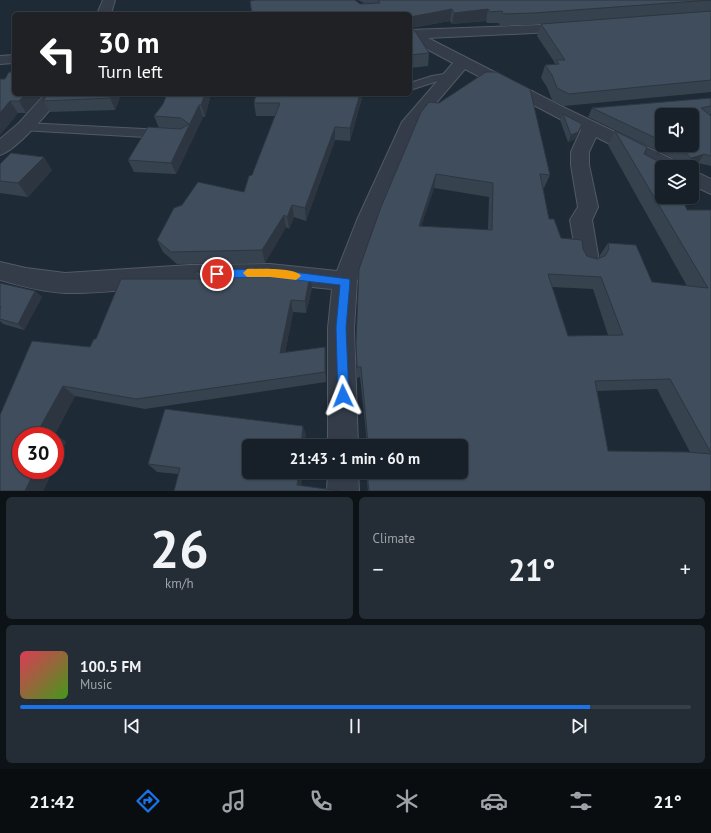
<!DOCTYPE html>
<html lang="en">
<head>
<meta charset="utf-8">
<style>
  body { margin:0; font-family:"PT Sans",sans-serif; background:#242d35; color:#f1f3f6; height:100vh; display:flex; flex-direction:column; font-size:15px; white-space:nowrap }
  * { box-sizing:border-box; margin:0 }
  p { font-size:13px; color:#9ea3a8 }
  .icon { flex:none; width:22px; height:22px; fill:none; stroke:currentColor; stroke-width:2; stroke-linecap:round; stroke-linejoin:round }
  .map { position:relative; height:491px; overflow:hidden }
  .drawer { display:flex; flex-direction:column; gap:6px; padding:6px; background:#0d1217; flex:1 }
  .drawer>* { flex:none }
  .top-card { position:absolute; left:12px; top:12px; width:400px; height:84px; border-radius:6px; box-shadow:0 1px 3px #0004,0 0 0 1px #363e46; background:#202124; color:#fff; overflow:hidden }
  .controls { position:absolute; left:655px; top:108px; display:grid; gap:8px }
  .controls a { display:grid; place-items:center; width:44px; height:44px; border-radius:6px; background:#172029; box-shadow:0 1px 3px #0004,0 0 0 1px #363e46; font-size:20px }
  .speed { position:absolute; left:12px; top:427px; display:flex; gap:8px; font-size:20px; font-weight:700; text-align:center }
  .speed>* { display:grid; place-content:center; width:52px; height:52px; border-radius:50%; background:#172029; box-shadow:0 1px 3px #0004,0 0 0 1px #363e46; line-height:1 }
  .speed .limit { border:6px solid #d22; background:#fff; color:#111 }
  .pin { position:absolute; display:grid; place-items:center; width:34px; height:34px; color:#fff; margin:-17px; border:2px solid #fff; border-radius:50%; box-shadow:0 1px 4px #0007 }
  .me { position:absolute; width:44px; margin:-22px; rotate:358deg; stroke-linejoin:round; filter:drop-shadow(0 0 3px #0008) }
  .turn { display:flex; align-items:center; gap:14px; height:84px; padding:0 20px; font-size:18px }
  .turn .icon { width:52px; height:52px; stroke-width:2.5 }
  .turn b { display:block; font-size:28px; line-height:34px }
  .big { font-size:30px; font-weight:700; line-height:1.1 }
  .drawer .widget { flex:1; display:flex; flex-direction:column; justify-content:center; gap:6px; min-width:0; padding:0 14px; border-radius:6px; background:#242d35 }
  .drawer .dial { align-items:center; gap:0 }
  .dial b { font-size:52px; line-height:1 }
  .song { display:flex; align-items:center; gap:12px }
  .cover { width:48px; height:48px; border-radius:6px; background:linear-gradient(135deg,hsl(350 70% 55%),hsl(100 70% 35%)) }
  .played { height:4px; border-radius:2px; background:linear-gradient(90deg,#1a73e8 85%,#363e46 85%) }
  .keys { display:flex; justify-content:space-around; direction:ltr }
  .heat { display:flex; justify-content:space-between; align-items:center; font-size:22px; direction:ltr }
  .drawer .tiles { flex:1; display:grid; gap:6px; grid-template-columns:1fr 1fr }
  .widget:last-child { grid-column:span 2 }
  .trip { position:absolute; left:242px; top:439px; width:226px; height:40px; border-radius:6px; background:#172029; box-shadow:0 1px 3px #0004,0 0 0 1px #363e46; font-weight:700; line-height:40px; text-align:center }
  .tabs { display:flex; height:64px; justify-content:space-around; align-items:center; background:#090d10; color:#9ea3a8 }
  .tabs .icon { width:28px; height:28px }
  .tabs .on { color:#1a73e8 }
  .tabs b { font-size:18px; color:#f1f3f6 }
  .map>svg:first-child { display:block }
  .lines { fill:none; stroke-linecap:round; stroke-linejoin:round }
  .lane-casing { stroke:#505a66; stroke-width:2 }
  .street-casing { stroke:#505a66; stroke-width:2 }
  .lane { fill:#333c48; fill-rule:evenodd }
  .street { fill:#333c48; fill-rule:evenodd }
  .wall { fill:#37424f; fill-rule:evenodd }
  .shaded-wall { fill:#2d3640 }
  .building { fill:#404d5c; stroke:#2d3640; fill-rule:evenodd }
  .route { fill:#1a73e8; stroke:#114b97 }
  .slow { fill:#f59e0b }
</style>
</head>
<body>
<div class="map">
<svg width="711" height="491" viewBox="0 0 711 491">
  <rect width="100%" height="100%" fill="#1f2a37"/>
  <g class="lines">
    <g class="lane-casing">
      <g id="lane">
        <path d="M 450,73 L 455,76 L 454,78 L 438,81 L 410,90 L 410,83 L 432,76 Z"/>
        <path d="M 25,123 L 163,130 L 169,134 L 163,138 L 21,130 L 19,127 L 21,124 Z"/>
      </g>
    </g>
    <g class="street-casing">
      <g id="street">
        <path d="M 103,0 L 115,0 L 111,14 L 97,14 Z"/>
        <path d="M 568,24 L 573,25 L 575,28 L 573,31 L 428,38 L 567,109 L 678,162 L 681,167 L 662,167 L 662,170 L 596,137 L 589,152 L 589,165 L 598,207 L 592,220 L 599,261 L 596,267 L 588,270 L 580,267 L 577,261 L 570,220 L 578,207 L 571,165 L 571,152 L 581,130 L 465,69 L 419,123 L 379,220 L 357,281 L 354,328 L 358,446 L 328,446 L 328,328 L 332,289 C 285,284 238,281 190,283 C 149,286 107,294 66,293 C 43,292 21,286 0,280 L 0,262 L 26,268 L 65,273 L 190,265 L 270,264 L 337,271 L 357,220 L 402,122 L 453,63 L 410,40 L 410,30 Z"/>
        <path d="M 14,55 L 14,63 L 0,64 L 0,56 Z"/>
        <path d="M 45,94 L 62,94 C 51,110 17,150 0,155 L 0,139 L 19,123 Z"/>
        <path d="M 692,170 L 711,179 L 711,194 L 692,185 Z"/>
        <path d="M 328,472 L 358,472 L 359,491 L 327,491 Z"/>
      </g>
    </g>
    <use href="#lane" class="lane"/>
    <use href="#street" class="street"/>
  </g>
  <g class="wall">
    <path d="M 358,0 L 711,0 L 711,92 L 564,106 L 552,100 L 547,87 L 541,78 L 545,65 L 554,65 L 555,63 L 537,36 L 541,24 L 500,26 L 499,23 L 487,23 L 486,21 L 452,24 L 450,21 L 410,28 L 429,53 L 428,66 L 410,68 L 410,14 L 360,4 L 364,3 Z"/>
    <path d="M 0,79 L 14,94 L 44,94 L 26,113 L 18,113 L 0,135 Z"/>
    <path d="M 48,94 L 121,94 L 115,110 L 50,112 L 43,101 Z"/>
    <path d="M 167,94 L 211,94 L 205,117 L 203,117 L 176,174 L 134,172 L 128,160 L 159,128 L 154,116 L 163,104 Z"/>
    <path d="M 363,94 L 350,141 L 335,140 L 306,221 L 294,217 L 289,229 L 286,227 L 265,263 L 177,264 L 163,252 L 157,240 L 244,192 L 252,175 L 275,116 L 256,116 L 254,103 Z"/>
    <path d="M 711,98 L 711,114 L 709,115 L 711,116 L 711,166 L 698,163 L 685,167 L 679,161 L 588,117 L 592,108 ZM 662,115 L 692,145 L 662,145 Z"/>
    <path d="M 421,112 L 550,175 L 544,188 L 543,188 L 549,219 L 561,238 L 583,249 L 587,256 L 597,259 L 600,258 L 600,255 L 608,243 L 652,282 L 687,286 L 608,145 L 615,131 L 644,154 L 687,210 L 711,210 L 711,491 L 368,491 L 366,472 L 461,472 L 461,446 L 365,446 L 366,443 L 367,443 L 360,377 L 357,378 L 356,343 ZM 434,188 L 489,197 L 488,230 L 421,226 ZM 552,287 L 593,289 L 608,335 L 568,336 ZM 657,389 L 690,452 L 608,451 L 597,391 Z"/>
    <path d="M 563,114 L 582,124 L 575,139 L 568,142 L 560,120 Z"/>
    <path d="M 0,164 L 52,170 L 28,197 L 0,193 Z"/>
    <path d="M 194,272 L 258,273 L 310,276 L 312,288 L 306,313 L 293,312 L 285,353 L 325,347 L 326,358 L 326,382 L 145,409 L 75,396 L 55,434 L 66,442 L 55,465 L 55,436 L 21,436 L 21,470 L 53,470 L 43,491 L 0,491 L 0,415 L 32,341 L 90,347 L 94,339 L 96,339 L 121,279 L 197,279 Z"/>
    <path d="M 0,283 L 35,291 L 42,297 L 24,330 L 3,324 L 0,321 Z"/>
    <path d="M 306,435 L 249,472 L 302,472 L 301,486 L 157,472 L 148,464 Z"/>
  </g>
  <g class="shaded-wall">
    <path d="M 452,9 L 450,21 L 410,28 L 410,17 L 411,17 Z"/>
    <path d="M 488,9 L 486,21 L 452,24 L 454,13 Z"/>
    <path d="M 26,94 L 44,94 L 26,113 L 19,101 Z"/>
    <path d="M 111,94 L 121,94 L 115,110 L 110,98 Z"/>
    <path d="M 205,94 L 211,94 L 205,117 L 201,105 Z"/>
    <path d="M 360,94 L 363,94 L 350,141 L 350,128 Z"/>
    <path d="M 10,101 L 18,113 L 0,135 L 0,113 Z"/>
    <path d="M 199,105 L 203,117 L 176,174 L 171,163 Z"/>
    <path d="M 335,127 L 335,140 L 306,221 L 305,208 Z"/>
    <path d="M 578,132 L 575,139 L 568,142 L 571,135 Z"/>
    <path d="M 704,154 L 698,163 L 685,167 L 691,158 Z"/>
    <path d="M 44,157 L 52,170 L 28,197 L 18,183 Z"/>
    <path d="M 436,174 L 434,188 L 417,239 L 419,226 Z"/>
    <path d="M 292,205 L 294,217 L 289,229 L 287,217 Z"/>
    <path d="M 284,215 L 286,227 L 265,263 L 262,250 Z"/>
    <path d="M 310,276 L 312,288 L 306,313 L 305,301 Z"/>
    <path d="M 35,291 L 42,297 L 24,330 L 18,324 Z"/>
    <path d="M 291,300 L 293,312 L 283,364 L 280,353 Z"/>
    <path d="M 325,347 L 326,358 L 326,382 L 325,372 Z"/>
    <path d="M 63,386 L 75,396 L 55,434 L 66,442 L 55,465 L 55,436 L 46,436 L 38,431 Z"/>
    <path d="M 303,426 L 306,435 L 305,446 L 301,446 Z"/>
    <path d="M 35,470 L 53,470 L 43,491 L 25,491 Z"/>
    <path d="M 299,472 L 302,472 L 300,491 L 297,485 Z"/>
  </g>
  <g class="building">
    <path d="M 255,0 L 355,0 L 360,4 L 380,3 L 379,1 L 377,0 L 711,0 L 534,13 L 503,14 L 502,11 L 490,12 L 488,9 L 454,13 L 452,9 L 410,17 L 410,14 L 252,14 L 250,1 Z"/>
    <path d="M 711,11 L 711,80 L 569,94 L 557,88 L 552,75 L 545,65 L 559,64 L 556,60 L 565,60 L 541,24 Z"/>
    <path d="M 410,28 L 415,31 L 429,53 L 410,55 Z"/>
    <path d="M 9,72 L 14,72 L 14,94 L 26,94 L 19,101 L 10,101 L 0,113 L 0,79 L 5,79 Z"/>
    <path d="M 486,72 L 497,72 L 530,89 L 550,175 L 540,174 L 549,219 L 554,219 L 561,238 L 582,240 L 583,249 L 587,256 L 597,259 L 605,256 L 609,249 L 608,243 L 636,245 L 652,282 L 708,288 L 615,131 L 647,147 L 644,154 L 669,167 L 662,167 L 662,197 L 682,197 L 687,210 L 711,210 L 711,453 L 670,379 L 595,381 L 608,451 L 687,452 L 711,454 L 711,491 L 369,491 L 367,472 L 461,472 L 461,446 L 366,446 L 366,443 L 368,443 L 361,367 L 357,367 L 356,343 L 359,269 L 381,207 L 421,112 L 429,102 L 439,103 ZM 436,174 L 493,183 L 492,230 L 419,226 ZM 548,274 L 601,277 L 623,335 L 568,336 Z"/>
    <path d="M 48,94 L 111,94 L 110,98 L 43,101 Z"/>
    <path d="M 167,94 L 205,94 L 201,105 L 199,105 L 171,163 L 128,160 L 148,127 L 181,129 L 189,124 L 181,118 L 154,116 L 163,104 Z"/>
    <path d="M 256,94 L 360,94 L 350,128 L 335,127 L 305,208 L 292,205 L 287,217 L 284,215 L 262,250 L 171,252 L 157,240 L 174,208 L 182,205 L 198,182 L 244,192 L 249,176 L 252,175 L 280,103 L 254,103 Z"/>
    <path d="M 711,98 L 711,106 L 701,108 L 711,116 L 711,156 L 704,154 L 691,158 L 685,152 L 671,145 L 692,145 L 692,115 L 662,115 L 662,141 L 592,108 Z"/>
    <path d="M 563,114 L 582,124 L 578,132 L 571,135 Z"/>
    <path d="M 11,153 L 44,157 L 18,183 L 0,181 L 0,164 Z"/>
    <path d="M 194,272 L 258,273 L 310,276 L 305,301 L 291,300 L 280,353 L 325,347 L 325,372 L 136,399 L 63,386 L 38,431 L 53,433 L 52,436 L 21,436 L 21,470 L 35,470 L 25,491 L 0,491 L 0,415 L 32,341 L 90,347 L 94,339 L 96,339 L 121,279 L 202,279 Z"/>
    <path d="M 0,283 L 35,291 L 18,324 L 0,319 L 0,309 L 1,307 L 0,307 Z"/>
    <path d="M 165,409 L 303,426 L 301,446 L 249,446 L 249,472 L 299,472 L 297,485 L 340,491 L 174,491 L 180,468 L 148,464 Z"/>
  </g>
  <path class="route" d="M 270,269 L 349,279 L 350,281 L 346,328 L 349,396 L 347,400 L 343,401 L 339,400 L 338,396 L 336,328 L 340,285 L 270,277 L 217,278 L 212,274 L 217,270 Z"/>
  <path class="slow" d="M 247,269 C 257,269 296,267 301,276 L 296,280 L 270,277 L 247,277 L 243,273 Z"/>
</svg>
<div class="controls">
<a><svg class="icon" aria-label="sound" viewBox="0 0 24 24"><path d="M4 9h4l5-4v14l-5-4H4zM17 9q2 3 0 6"/></svg></a>
<a><svg class="icon" aria-label="layers" viewBox="0 0 24 24"><path d="M12 4l9 5-9 5-9-5zM3 14l9 5 9-5"/></svg></a>
</div>
<div class="speed"><div class="limit">30</div></div>
<div class="pin" style="left:217px;top:274px;background:#d93025"><svg class="icon" aria-label="arrive" viewBox="0 0 24 24"><path d="M6 21V4h12l-3 4 3 4H6"/></svg></div>
<svg class="me" style="left:343px;top:396px" viewBox="-20 -20 40 40"><path d="M0-17L14 15 0 8-14 15z" fill="#1a73e8" stroke="#fff" stroke-width="4"/></svg>
<div class="trip">21:43 · 1 min · 60 m</div>
<div class="top-card">
<div class="turn"><svg class="icon" aria-label="left" viewBox="0 0 24 24"><path d="M17 20v-9H6M10 6l-5 5 5 5"/></svg><div><b>30 m</b>Turn left</div></div>
</div>
</div>
<section class="drawer">
<div class="tiles">
<div class="widget dial"><b>26</b><p>km/h</p></div>
<div class="widget"><p>Climate</p>
<div class="heat"><a>−</a><b class="big">21°</b><a>+</a></div>
</div>
<div class="widget">
<div class="song"><i class="cover"></i><div><b>100.5 FM</b><p>Music</p></div></div>
<div class="played"></div>
<div class="keys"><svg class="icon" aria-label="previous" viewBox="0 0 24 24"><path d="M18 5L8 12l10 7zM5 5v14"/></svg><svg class="icon" aria-label="pause" viewBox="0 0 24 24"><path d="M8 5v14M16 5v14"/></svg><svg class="icon" aria-label="next" viewBox="0 0 24 24"><path d="M6 5l10 7-10 7zM19 5v14"/></svg></div>
</div>
</div>
</section>
<nav class="tabs">
<b>21:42</b>
<svg class="icon on" aria-label="directions" viewBox="0 0 24 24"><path d="M12 3l9 9-9 9-9-9zM9 14v-3h6M13 9l2 2-2 2"/></svg>
<svg class="icon" aria-label="music" viewBox="0 0 24 24"><path d="M9 18V5l10-2v13"/><circle cx="6" cy="18" r="3"/><circle cx="16" cy="16" r="3"/></svg>
<svg class="icon" aria-label="phone" viewBox="0 0 24 24"><path d="M5 4h4l2 5-3 2q2 4 5 5l2-3 5 2v4C11 20 4 13 5 4z"/></svg>
<svg class="icon" aria-label="climate" viewBox="0 0 24 24"><path d="M12 3v18M4 7l16 10M4 17L20 7"/></svg>
<svg class="icon" aria-label="car" viewBox="0 0 24 24"><path d="M5 17H2v-5l4-1 3-4h7l3 4 3 1v5h-3M9 17h6M6 11h13"/><circle cx="7" cy="17" r="2"/><circle cx="17" cy="17" r="2"/></svg>
<svg class="icon" aria-label="filters" viewBox="0 0 24 24"><path d="M4 7h16M4 17h16"/><circle cx="9" cy="7" r="2"/><circle cx="15" cy="17" r="2"/></svg>
<b>21°</b>
</nav>
</body>
</html>
